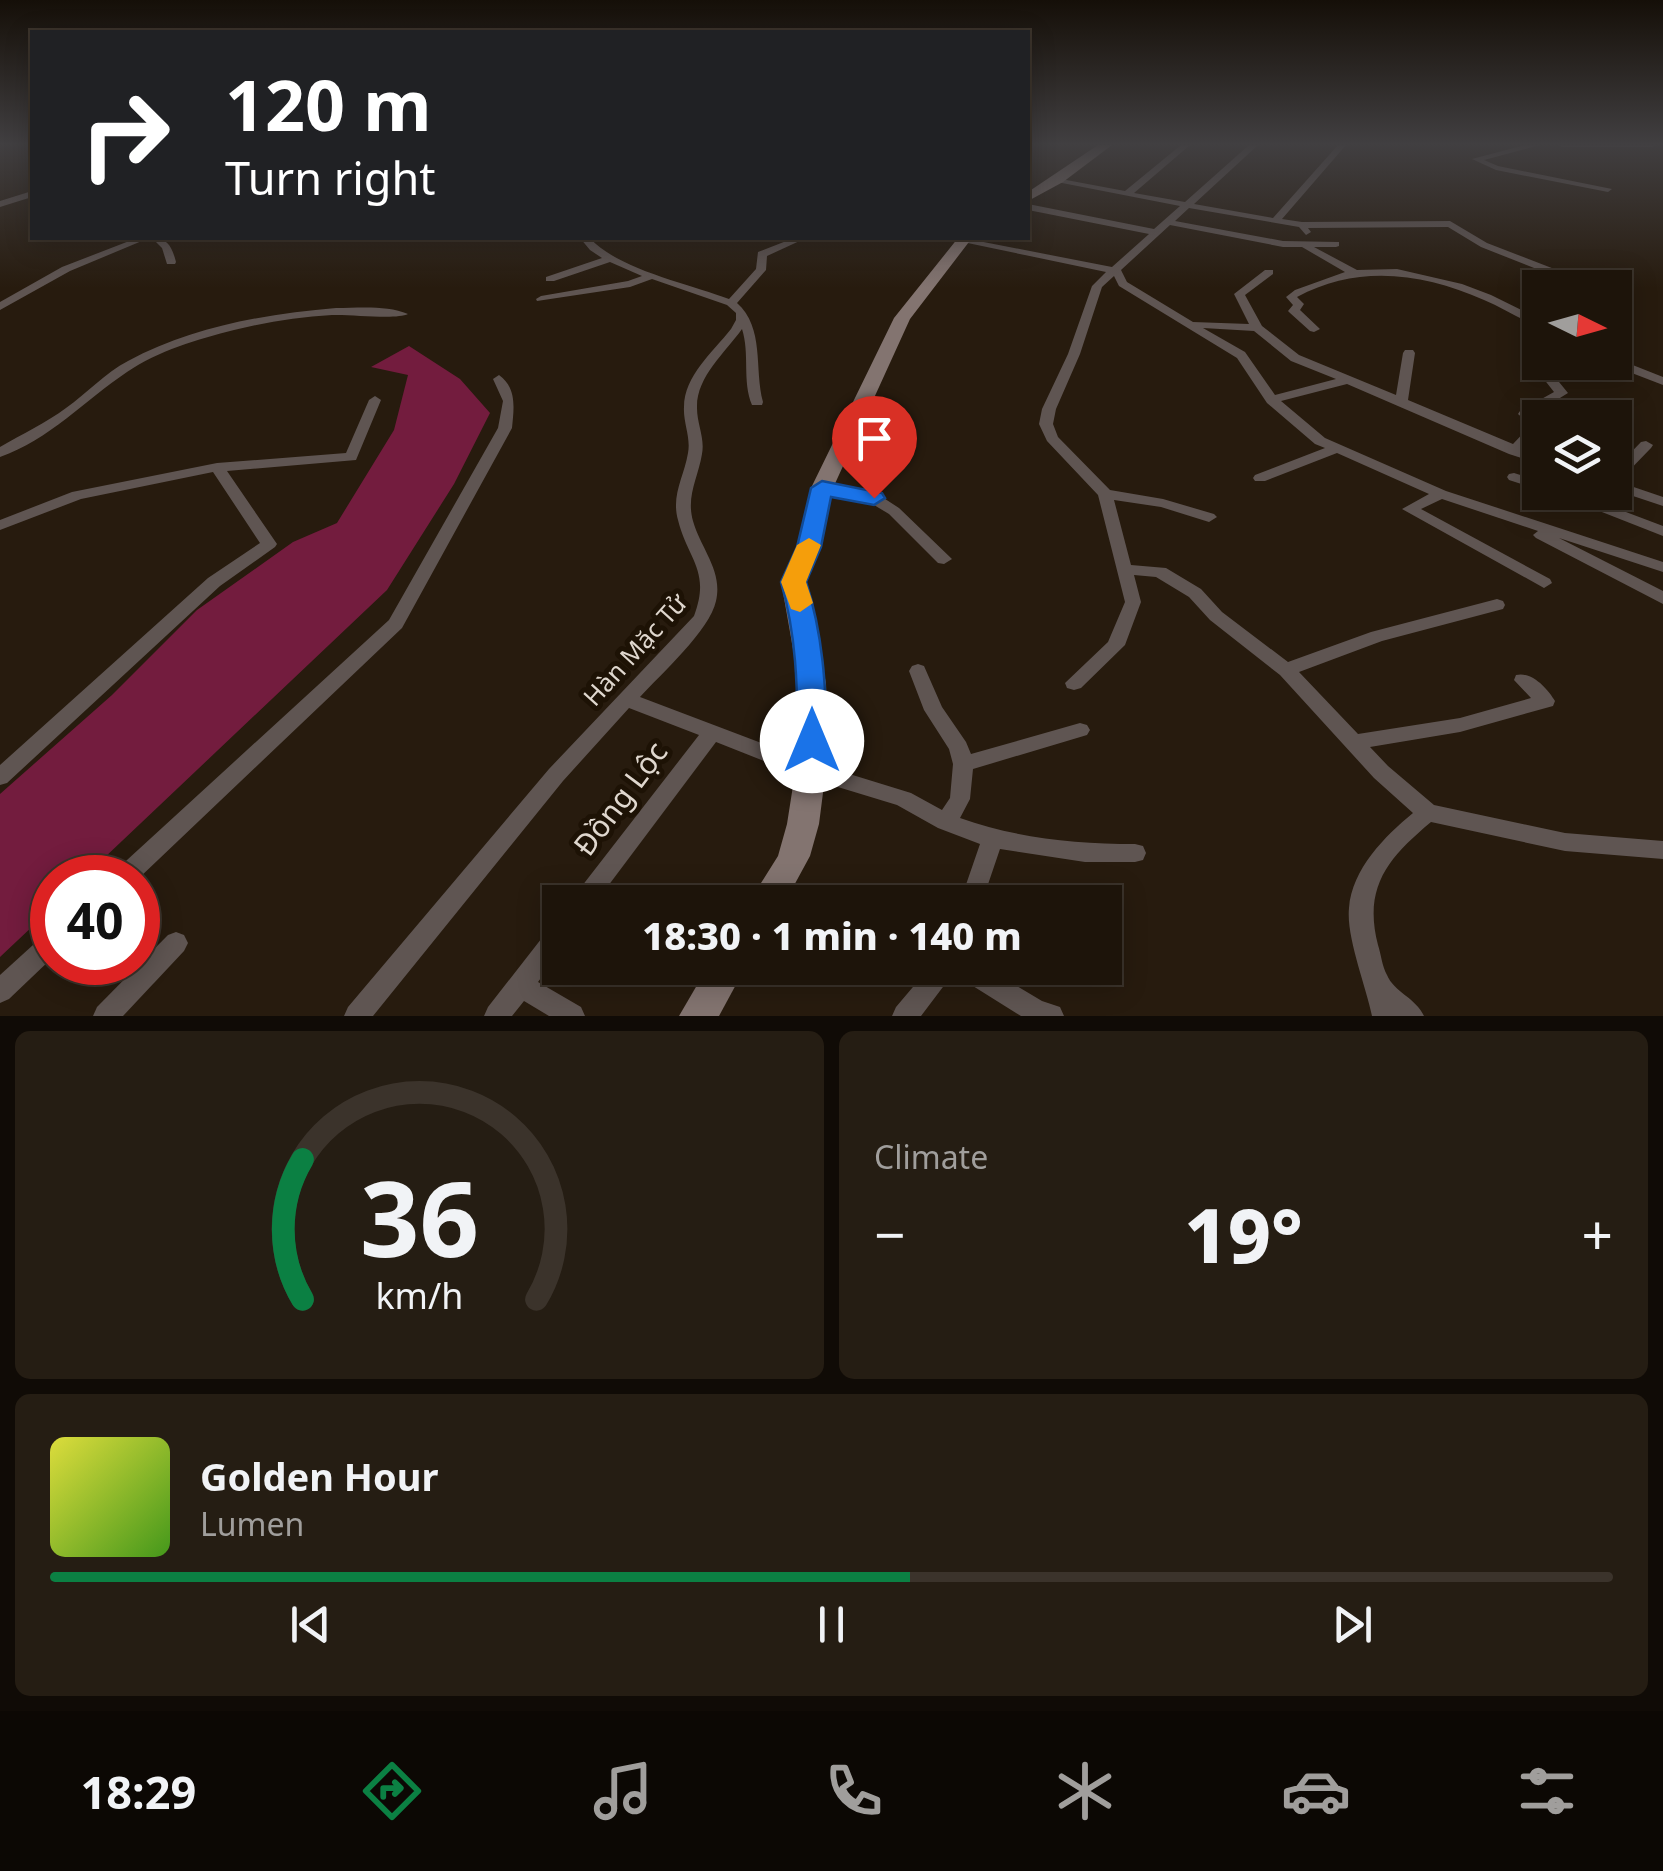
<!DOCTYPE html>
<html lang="en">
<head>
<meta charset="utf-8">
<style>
  body { margin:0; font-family:"Noto Sans",sans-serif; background:#251d13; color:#f1f3f6; height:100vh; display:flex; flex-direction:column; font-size:38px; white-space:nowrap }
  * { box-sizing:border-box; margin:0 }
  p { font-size:32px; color:#a09e9c }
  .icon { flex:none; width:55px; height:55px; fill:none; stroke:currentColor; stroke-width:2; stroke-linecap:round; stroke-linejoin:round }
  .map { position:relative; height:1016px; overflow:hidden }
  .sheet { display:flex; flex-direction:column; gap:15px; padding:15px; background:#100b06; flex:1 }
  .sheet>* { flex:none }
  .top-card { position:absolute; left:30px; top:30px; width:1000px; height:210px; border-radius:0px; box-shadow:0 5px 25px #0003,0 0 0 2px #3b332b; background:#202124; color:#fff; overflow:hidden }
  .needle { width:65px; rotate:95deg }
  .tools { position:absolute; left:1522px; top:270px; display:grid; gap:20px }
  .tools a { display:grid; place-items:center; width:110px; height:110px; border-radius:0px; background:#1d140a; box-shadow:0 5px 25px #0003,0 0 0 2px #3b332b; font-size:50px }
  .speed { position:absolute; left:30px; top:855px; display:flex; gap:20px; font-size:50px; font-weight:700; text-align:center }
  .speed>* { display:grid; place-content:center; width:130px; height:130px; border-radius:50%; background:#1d140a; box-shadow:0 5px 25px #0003,0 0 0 2px #3b332b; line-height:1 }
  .speed .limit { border:15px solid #d22; background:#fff; color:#111 }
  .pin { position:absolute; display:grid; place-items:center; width:85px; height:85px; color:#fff; margin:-102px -42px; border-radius:50% 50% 50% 0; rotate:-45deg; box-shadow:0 0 10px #0007 }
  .pin .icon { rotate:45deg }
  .me { position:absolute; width:110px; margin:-55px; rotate:0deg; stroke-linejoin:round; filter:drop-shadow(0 0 8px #0008) }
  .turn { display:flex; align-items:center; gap:35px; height:210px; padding:0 30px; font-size:45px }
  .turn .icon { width:130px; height:130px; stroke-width:2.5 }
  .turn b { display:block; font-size:70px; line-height:85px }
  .big { font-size:75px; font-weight:800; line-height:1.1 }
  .sheet .tile { flex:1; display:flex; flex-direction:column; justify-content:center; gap:15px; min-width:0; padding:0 35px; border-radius:15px; background:#251d13 }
  .sheet .dial { align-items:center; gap:0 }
  .dial svg { height:260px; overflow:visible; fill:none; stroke:#3b332b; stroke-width:7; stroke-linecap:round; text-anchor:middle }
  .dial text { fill:#f1f3f6; stroke:none }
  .song { display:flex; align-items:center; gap:30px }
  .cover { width:120px; height:120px; border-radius:15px; background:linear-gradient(135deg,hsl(60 70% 55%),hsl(100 70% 35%)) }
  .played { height:10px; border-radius:5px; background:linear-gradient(90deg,#0b8043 55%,#3b332b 55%) }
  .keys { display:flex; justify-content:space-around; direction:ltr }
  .heat { display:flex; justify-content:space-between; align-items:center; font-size:55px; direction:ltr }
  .sheet .tiles { flex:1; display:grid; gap:15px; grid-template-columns:1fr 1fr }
  .tile:last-child { grid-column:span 2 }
  .trip { position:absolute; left:542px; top:885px; width:580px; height:100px; border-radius:0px; background:#1d140a; box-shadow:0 5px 25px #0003,0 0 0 2px #3b332b; font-weight:800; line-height:100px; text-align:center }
  .dock { display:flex; height:160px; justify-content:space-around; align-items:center; background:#0c0804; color:#a09e9c }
  .dock .icon { width:70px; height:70px }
  .dock .active { color:#0b8043 }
  .dock b { font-size:45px; color:#f1f3f6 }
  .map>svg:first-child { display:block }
  .forest { fill:#731c3e }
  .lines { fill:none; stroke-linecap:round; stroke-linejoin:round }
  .street { fill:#5f5552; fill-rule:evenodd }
  .secondary { fill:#837470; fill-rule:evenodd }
  .route { fill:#1a73e8; stroke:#114b97; stroke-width:2.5 }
  .slow { fill:#f59e0b }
  .labels { text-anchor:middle; stroke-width:10; stroke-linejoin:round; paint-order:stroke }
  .street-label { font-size:25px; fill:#dfd7ce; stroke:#1d1205 }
  .near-street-label { font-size:30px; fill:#dfd7ce; stroke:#1d1205 }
</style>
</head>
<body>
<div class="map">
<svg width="1663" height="1016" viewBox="0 0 1663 1016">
  <rect width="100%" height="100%" fill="#271b0e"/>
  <path class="forest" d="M 409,346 L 460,379 L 490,413 L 454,484 L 387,590 L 84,877 L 52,878 L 52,908 L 0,957 L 0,794 L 112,695 L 197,610 L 293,542 L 337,523 L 394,430 L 408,375 L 371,367 Z"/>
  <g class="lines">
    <g class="street">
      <path d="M 1181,145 L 1190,145 L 1134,193 L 1185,202 L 1249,145 L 1258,145 L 1194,204 L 1273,218 L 1338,145 L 1346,145 L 1282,219 L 1302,222 L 1450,221 L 1487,243 L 1575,277 L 1575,281 L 1567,281 L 1481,247 L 1448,227 L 1308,228 L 1311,232 L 1306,235 L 1299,227 L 1189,208 L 1175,221 L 1283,241 L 1339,242 L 1339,246 L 1336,247 L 1314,247 L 1357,270 L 1397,269 L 1462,284 L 1491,295 L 1540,319 L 1540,327 C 1521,320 1503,308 1484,300 C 1423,273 1358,264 1297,297 L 1304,304 L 1300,310 L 1320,329 L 1314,332 L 1310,331 L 1290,313 L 1288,311 L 1293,305 L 1286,297 L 1295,290 L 1345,272 L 1302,247 L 1283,247 L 1170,225 L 1121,270 L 1127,282 L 1193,322 L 1249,324 L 1234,294 L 1265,270 L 1273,270 L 1273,274 L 1245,295 L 1262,326 L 1299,355 L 1396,395 L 1403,353 L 1405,350 L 1413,350 L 1415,353 L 1408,400 L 1513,444 L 1531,425 L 1518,414 L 1520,411 L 1554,392 L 1536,369 L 1542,365 L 1546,366 L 1568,393 L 1534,414 L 1540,419 L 1540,432 L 1524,448 L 1540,455 L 1540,464 L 1509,454 L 1347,384 L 1281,401 L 1325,438 L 1446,491 L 1663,562 L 1663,572 L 1559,538 L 1663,591 L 1663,604 L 1536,538 L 1533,535 L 1538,531 L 1442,499 L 1421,509 L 1550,579 L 1552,583 L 1544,588 L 1402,509 L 1429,494 L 1337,453 L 1265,481 L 1255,481 L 1253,478 L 1255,475 L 1325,448 L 1315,444 L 1267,403 L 1237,358 L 1119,286 L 1114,276 L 1102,287 L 1080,354 L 1056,409 L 1053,424 L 1058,437 L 1110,490 L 1163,499 L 1214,514 L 1217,517 L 1209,522 L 1161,507 L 1114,500 L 1131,565 L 1166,568 L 1201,589 L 1222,612 L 1288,662 L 1371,632 L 1497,599 L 1503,601 L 1505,605 L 1503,609 L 1382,641 L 1299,672 L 1358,734 L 1460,718 L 1531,698 L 1514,680 L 1516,675 C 1532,671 1548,689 1555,701 L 1553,706 L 1460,732 L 1370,747 L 1388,766 L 1434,805 L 1565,833 L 1663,841 L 1663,859 L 1565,851 L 1431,822 C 1388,858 1363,887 1378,945 C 1381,954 1382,966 1387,975 C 1394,992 1416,998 1424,1016 L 1372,1016 C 1366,986 1346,937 1349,908 C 1352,869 1385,836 1413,813 L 1374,778 L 1280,675 L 1210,620 L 1189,597 L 1156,577 L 1134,575 L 1141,602 L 1125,645 L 1081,688 L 1074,690 L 1067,688 L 1065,683 L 1108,642 L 1125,602 L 1098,495 L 1047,441 L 1039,424 L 1042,409 L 1068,354 L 1092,286 L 1106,272 L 958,241 L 963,238 L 1112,267 L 1149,234 L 1028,210 L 1028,204 L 1154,229 L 1180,206 L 1057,182 L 1061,179 L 1125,191 ZM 1203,328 L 1254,331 L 1291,361 L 1336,379 L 1275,395 L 1245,352 Z"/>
      <path d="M 1525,145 L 1540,145 L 1484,160 L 1498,166 L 1612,189 L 1608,192 L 1496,170 L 1472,159 Z"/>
      <path d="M 1558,145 L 1656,145 L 1652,147 L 1562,147 Z"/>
      <path d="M 32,191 L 32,197 L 0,207 L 0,201 Z"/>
      <path d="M 137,238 L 149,238 L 70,271 L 0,310 L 0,302 L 62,267 Z"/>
      <path d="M 152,238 C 168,238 172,247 176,262 L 175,264 L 167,264 L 162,248 Z"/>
      <path d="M 580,238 L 590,238 C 617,269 689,284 729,299 L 756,269 L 758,252 L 794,238 L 806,238 L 767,256 L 766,270 L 737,303 C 765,328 754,369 763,402 L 762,405 L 752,405 C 742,381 750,354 742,329 C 725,353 696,377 697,408 C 697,424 705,438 702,454 C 698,478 686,496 693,521 C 701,549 723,571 716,601 C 710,630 661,674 640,697 L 817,764 L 911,793 L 942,810 L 950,798 L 953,764 L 949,749 L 924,710 L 909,671 L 912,666 L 918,664 L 924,666 L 942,707 L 966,742 L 971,754 L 1080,723 L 1087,725 L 1090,730 L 1087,735 L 973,769 L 970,799 L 960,818 C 1016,838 1075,844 1135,844 L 1143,846 L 1146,853 L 1143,860 L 1135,862 L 1085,862 L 1000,849 L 982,902 L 960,902 L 980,844 L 938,828 L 897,805 L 805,777 L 716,742 L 596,902 L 572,902 L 575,895 L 699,735 L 629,708 L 563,781 L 373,1016 L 344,1016 L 348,1007 L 549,769 L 694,616 C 711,571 688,560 678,520 C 671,495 684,477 688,453 C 691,437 683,423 684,407 C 684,376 713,352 731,329 L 736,320 L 736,313 L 727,305 L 652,279 L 630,287 L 537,301 L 536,299 L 541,296 L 628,281 L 642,276 L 610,262 L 554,281 L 546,281 L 546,277 L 602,258 L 590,250 Z"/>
      <path d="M 336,308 C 359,308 387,305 408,314 C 396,320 350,314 332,315 C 299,317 266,322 234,330 C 198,339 158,351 127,372 C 85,400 49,440 0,457 L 0,447 C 22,434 46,423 66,408 C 87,393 105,373 128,361 C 191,327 265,314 336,308 Z"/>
      <path d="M 1615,358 L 1663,377 L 1663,385 L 1611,365 L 1609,362 L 1615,362 Z"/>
      <path d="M 499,375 C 517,388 514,408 512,428 L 402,628 L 138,879 L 112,878 L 115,871 L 389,620 L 498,428 L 503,401 L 493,379 Z"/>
      <path d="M 375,396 L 381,400 L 356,460 L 227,471 L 277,544 L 275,547 L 220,586 L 7,783 L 0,785 L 0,765 L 208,578 L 260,543 L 213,472 L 81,499 L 0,530 L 0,520 L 72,492 L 217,463 L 346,453 L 369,400 Z"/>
      <path d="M 1646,441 L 1653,445 L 1651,448 L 1620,480 L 1616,481 L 1663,497 L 1663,506 L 1615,490 L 1615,469 L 1641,442 Z"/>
      <path d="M 1514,473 L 1540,481 L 1540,490 L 1509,480 L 1507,477 L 1509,474 Z"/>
      <path d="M 822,484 L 879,495 L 899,508 L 952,559 L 944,564 L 938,563 L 889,514 L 869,502 L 817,491 L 815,488 Z"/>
      <path d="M 1551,492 L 1573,492 L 1663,526 L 1663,536 Z"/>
      <path d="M 560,922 L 560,952 L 538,982 L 581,1007 L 585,1016 L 549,1016 L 524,1001 L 512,1016 L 484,1016 L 488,1007 L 552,925 Z"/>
      <path d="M 52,932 L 52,958 L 9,999 L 0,1003 L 0,975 L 44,935 Z"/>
      <path d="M 176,932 L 184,935 L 188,943 L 184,951 L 123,1016 L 93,1016 L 97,1007 L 168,935 Z"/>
      <path d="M 929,968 L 987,968 L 1042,1001 L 1060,1007 L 1064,1016 L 1021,1016 L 957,976 L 955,971 L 921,1016 L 892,1016 L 896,1007 Z"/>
    </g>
    <g class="secondary">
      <path d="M 1098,145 L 1112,145 L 1063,182 L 1028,201 L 1028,192 Z"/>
      <path d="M 958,238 L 972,238 L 910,319 L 833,488 L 821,547 L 805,581 L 826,683 L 828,754 L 819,824 L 810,856 L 785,902 L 749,902 L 778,856 L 787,824 L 798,754 L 799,683 L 781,581 L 797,547 L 811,488 L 894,318 Z"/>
      <path d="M 707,968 L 745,968 L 719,1016 L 679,1016 Z"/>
    </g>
  </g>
  <linearGradient id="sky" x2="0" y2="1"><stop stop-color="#150f08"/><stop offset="0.5" stop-color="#413f41"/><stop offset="1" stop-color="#413f41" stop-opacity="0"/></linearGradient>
  <rect width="1663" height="288" fill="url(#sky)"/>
  <path class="route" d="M 822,481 L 882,493 L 885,498 L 874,505 L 831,497 L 821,547 L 806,582 C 823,634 826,687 827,741 L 823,749 L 812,753 L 802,749 L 797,741 C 798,687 796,634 781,582 L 797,547 L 811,488 Z"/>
  <path class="slow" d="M 809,538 L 821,545 L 806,582 L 813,603 L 800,612 L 791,609 L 781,582 L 797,545 Z"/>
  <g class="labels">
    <g class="street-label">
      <text transform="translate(635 650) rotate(-48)" y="9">Hàn Mặc Tử</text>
    </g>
    <g class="near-street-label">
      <text transform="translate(621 799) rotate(-53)" y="10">Đồng Lộc</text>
    </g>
  </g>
</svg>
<div class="tools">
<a><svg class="needle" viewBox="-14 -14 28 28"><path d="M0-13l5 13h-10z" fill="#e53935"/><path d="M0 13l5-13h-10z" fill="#a09e9c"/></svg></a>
<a><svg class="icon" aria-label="layers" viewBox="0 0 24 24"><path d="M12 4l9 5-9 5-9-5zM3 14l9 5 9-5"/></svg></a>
</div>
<div class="speed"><div class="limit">40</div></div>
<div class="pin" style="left:874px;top:498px;background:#d93025"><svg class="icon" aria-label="arrive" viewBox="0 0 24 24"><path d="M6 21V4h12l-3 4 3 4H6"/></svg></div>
<svg class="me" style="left:812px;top:741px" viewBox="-20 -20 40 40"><circle r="19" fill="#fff"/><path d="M0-13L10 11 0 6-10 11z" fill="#1a73e8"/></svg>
<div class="trip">18:30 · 1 min · 140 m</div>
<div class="top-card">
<div class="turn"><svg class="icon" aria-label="right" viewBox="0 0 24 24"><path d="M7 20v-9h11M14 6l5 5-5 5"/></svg><div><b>120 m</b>Turn right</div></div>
</div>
</div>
<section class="sheet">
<div class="tiles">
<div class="tile dial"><svg viewBox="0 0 100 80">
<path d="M14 69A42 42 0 1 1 86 69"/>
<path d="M14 69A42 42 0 0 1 14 26" stroke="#0b8043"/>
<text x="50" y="56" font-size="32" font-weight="700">36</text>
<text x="50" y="72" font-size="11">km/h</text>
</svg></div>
<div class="tile"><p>Climate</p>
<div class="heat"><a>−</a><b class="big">19°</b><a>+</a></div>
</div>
<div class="tile">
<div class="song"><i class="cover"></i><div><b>Golden Hour</b><p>Lumen</p></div></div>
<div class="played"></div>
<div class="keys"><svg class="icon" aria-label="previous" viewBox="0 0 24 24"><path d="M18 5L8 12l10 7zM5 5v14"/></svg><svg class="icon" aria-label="pause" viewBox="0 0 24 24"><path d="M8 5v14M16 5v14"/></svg><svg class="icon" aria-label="next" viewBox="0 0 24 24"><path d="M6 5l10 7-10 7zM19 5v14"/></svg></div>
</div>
</div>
</section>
<nav class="dock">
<b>18:29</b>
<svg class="icon active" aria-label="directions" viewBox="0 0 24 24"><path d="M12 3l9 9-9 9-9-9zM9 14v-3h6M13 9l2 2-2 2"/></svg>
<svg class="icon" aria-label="music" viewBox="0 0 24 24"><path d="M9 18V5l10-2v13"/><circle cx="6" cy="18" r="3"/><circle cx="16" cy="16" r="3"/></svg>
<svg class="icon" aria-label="phone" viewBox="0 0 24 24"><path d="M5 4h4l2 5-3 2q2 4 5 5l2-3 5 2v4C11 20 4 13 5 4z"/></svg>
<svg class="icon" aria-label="climate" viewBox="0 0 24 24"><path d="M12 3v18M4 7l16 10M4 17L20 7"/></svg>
<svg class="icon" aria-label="car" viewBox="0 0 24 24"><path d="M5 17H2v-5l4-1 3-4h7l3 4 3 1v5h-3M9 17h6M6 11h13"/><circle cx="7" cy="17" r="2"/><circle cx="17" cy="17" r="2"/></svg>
<svg class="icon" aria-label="filters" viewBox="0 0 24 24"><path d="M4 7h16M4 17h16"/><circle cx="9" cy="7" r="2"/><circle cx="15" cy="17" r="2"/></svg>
</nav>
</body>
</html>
